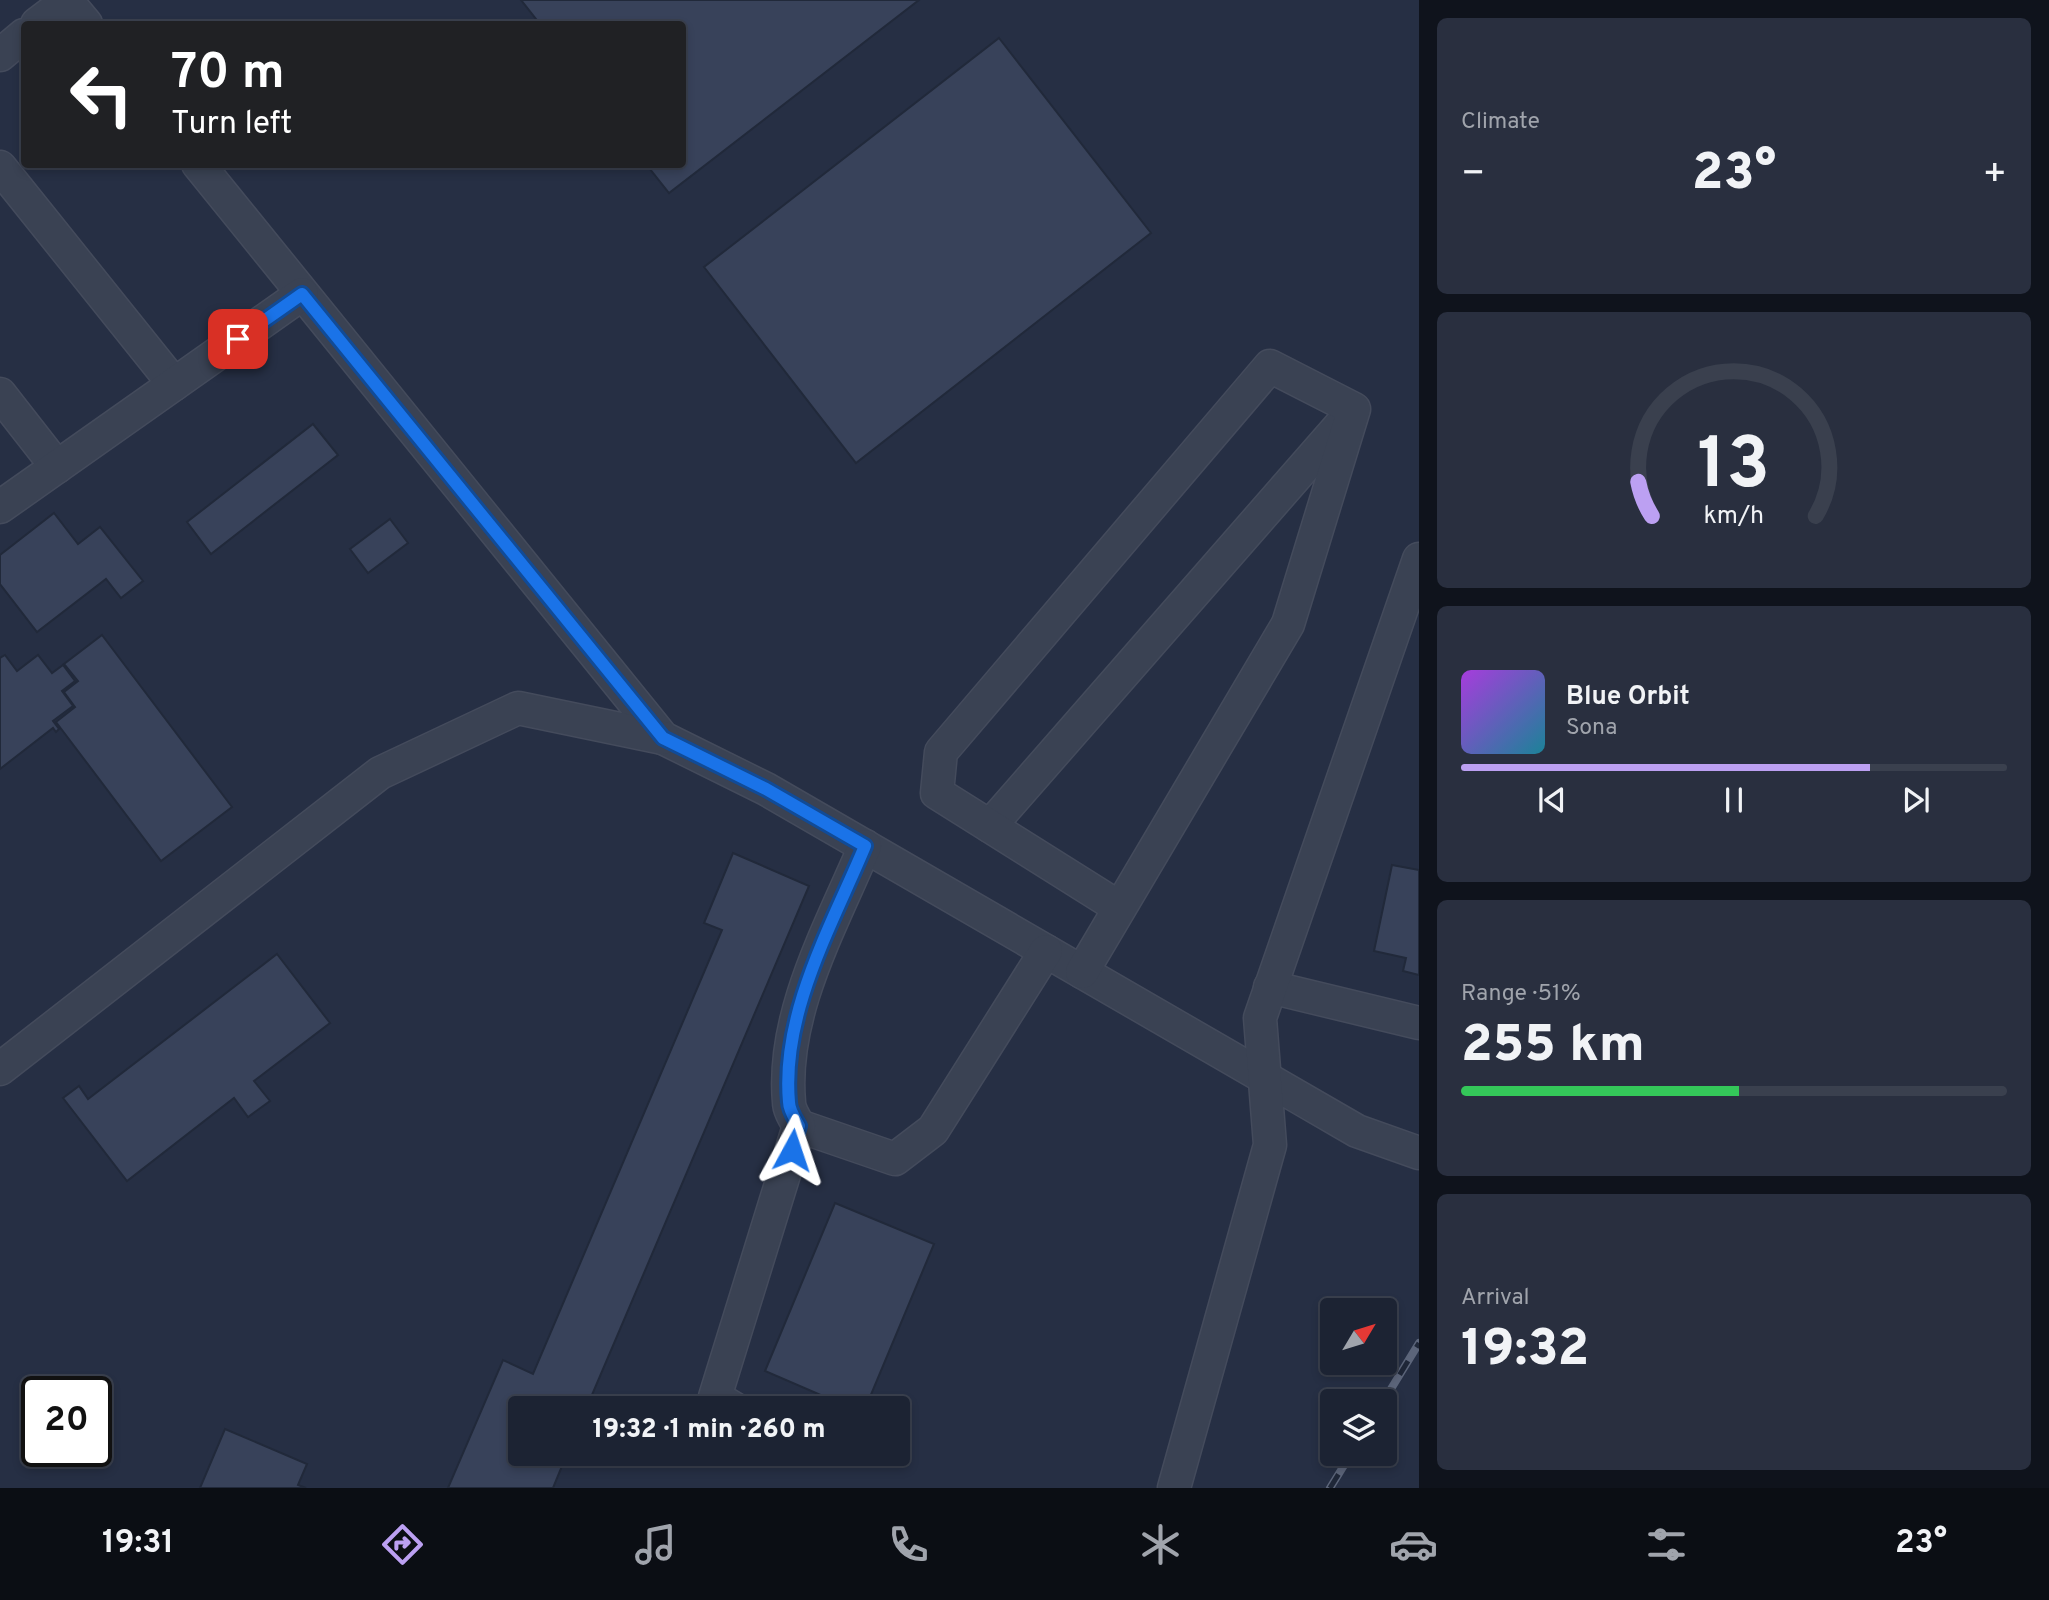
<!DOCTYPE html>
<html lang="en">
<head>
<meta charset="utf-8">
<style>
  body { margin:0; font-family:Overpass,sans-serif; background:#292f3f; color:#f1f3f6; height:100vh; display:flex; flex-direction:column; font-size:26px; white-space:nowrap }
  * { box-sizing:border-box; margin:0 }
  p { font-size:23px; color:#a0a4ac }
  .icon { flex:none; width:38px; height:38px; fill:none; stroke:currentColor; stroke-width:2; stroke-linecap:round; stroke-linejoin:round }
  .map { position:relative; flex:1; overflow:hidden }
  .details { display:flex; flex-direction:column; gap:18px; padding:18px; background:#0f131c; width:630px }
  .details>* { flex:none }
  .banner { position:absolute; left:21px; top:21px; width:665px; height:147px; border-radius:7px; box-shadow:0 4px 10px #0003,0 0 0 2px #3a404e; background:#202124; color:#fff; overflow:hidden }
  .needle { width:46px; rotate:52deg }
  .controls { position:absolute; left:1320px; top:1298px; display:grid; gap:14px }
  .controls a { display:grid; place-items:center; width:77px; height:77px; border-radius:7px; background:#1c2333; box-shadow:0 4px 10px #0003,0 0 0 2px #3a404e; font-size:35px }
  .speed { position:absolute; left:21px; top:1376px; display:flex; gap:14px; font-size:35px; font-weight:700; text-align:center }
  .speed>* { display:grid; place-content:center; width:91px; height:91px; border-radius:50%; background:#1c2333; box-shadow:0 4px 10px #0003,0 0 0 2px #3a404e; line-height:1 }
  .speed .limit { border:4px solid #111; border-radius:10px; background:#fff; color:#111 }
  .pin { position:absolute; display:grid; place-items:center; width:60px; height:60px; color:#fff; margin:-30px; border-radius:14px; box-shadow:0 4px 10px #0006 }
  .me { position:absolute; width:77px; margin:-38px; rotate:5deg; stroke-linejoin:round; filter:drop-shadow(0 0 5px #0008) }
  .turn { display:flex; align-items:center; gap:24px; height:147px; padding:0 35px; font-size:32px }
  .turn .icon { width:91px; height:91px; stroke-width:2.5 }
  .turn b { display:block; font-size:49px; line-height:60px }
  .big { font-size:52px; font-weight:800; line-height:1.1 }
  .details .tile { flex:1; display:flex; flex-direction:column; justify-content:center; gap:10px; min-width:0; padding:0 24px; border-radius:10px; background:#292f3f }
  .details .dial { align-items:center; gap:0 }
  .dial svg { height:182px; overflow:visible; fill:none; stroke:#3a404e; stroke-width:7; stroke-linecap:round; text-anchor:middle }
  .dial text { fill:#f1f3f6; stroke:none }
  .song { display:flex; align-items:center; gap:21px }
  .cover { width:84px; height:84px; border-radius:10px; background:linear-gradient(135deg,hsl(280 70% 55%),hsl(190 70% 35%)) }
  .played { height:7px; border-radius:4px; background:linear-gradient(90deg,#bca0f2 75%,#3a404e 75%) }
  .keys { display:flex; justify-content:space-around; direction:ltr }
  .heat { display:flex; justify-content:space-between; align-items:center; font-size:38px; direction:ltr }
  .charge { height:10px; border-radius:5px; background:linear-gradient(90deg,#34c759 51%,#3a404e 0) }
  .trip { position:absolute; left:508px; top:1396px; width:402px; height:70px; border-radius:7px; background:#1c2333; box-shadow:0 4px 10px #0003,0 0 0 2px #3a404e; font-weight:800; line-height:70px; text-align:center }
  .menu { display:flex; height:112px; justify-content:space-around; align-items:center; background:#0b0e14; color:#a0a4ac }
  .menu .icon { width:49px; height:49px }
  .menu .on { color:#bca0f2 }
  .menu b { font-size:32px; color:#f1f3f6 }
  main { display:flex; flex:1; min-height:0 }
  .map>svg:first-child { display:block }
  .building { fill:#38425a; stroke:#21293a; stroke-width:2 }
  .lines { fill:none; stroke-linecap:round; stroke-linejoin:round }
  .minor-casing { stroke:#444b5c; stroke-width:35 }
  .minor { stroke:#3a4253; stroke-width:32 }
  .rail-casing { stroke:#5c657a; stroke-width:8 }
  .rail { stroke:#1f2738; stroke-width:5; stroke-dasharray:16; stroke-linecap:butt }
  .route-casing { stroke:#114b97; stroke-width:18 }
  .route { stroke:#1a73e8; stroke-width:12 }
</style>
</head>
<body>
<main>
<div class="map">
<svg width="1419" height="1488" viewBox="0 0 1419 1488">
  <rect width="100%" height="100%" fill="#262f44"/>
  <g class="building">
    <path d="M 521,0 L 919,0 L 669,193 L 646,164 L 682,164 L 682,24 L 540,24 Z"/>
    <path d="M 999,38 L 1151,233 L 856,463 L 704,267 Z"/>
    <path d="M 313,424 L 338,455 L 211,554 L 187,522 Z"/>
    <path d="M 54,513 L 78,544 L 100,527 L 143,581 L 121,598 L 106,579 L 37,632 L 0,584 L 0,555 Z"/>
    <path d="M 390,519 L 408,543 L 368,573 L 350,549 Z"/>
    <path d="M 102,635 L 232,807 L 161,861 L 56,722 L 75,707 L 64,692 L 78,681 L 64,664 Z"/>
    <path d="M 5,655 L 17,671 L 38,655 L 52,673 L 63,665 L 75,681 L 62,691 L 73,706 L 53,721 L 59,729 L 56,732 L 53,728 L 0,769 L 0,658 Z"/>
    <path d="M 733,853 L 809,886 L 586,1409 L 520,1409 L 520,1454 L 567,1454 L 553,1488 L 448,1488 L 503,1360 L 533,1374 L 722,930 L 704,923 Z"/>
    <path d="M 1392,865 L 1419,870 L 1419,975 L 1403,971 L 1406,958 L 1374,951 Z"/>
    <path d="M 277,954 L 330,1023 L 254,1081 L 270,1101 L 248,1117 L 234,1098 L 127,1181 L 63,1098 L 79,1086 L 88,1099 Z"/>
    <path d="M 835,1203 L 934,1244 L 865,1409 L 853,1409 L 765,1371 Z"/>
    <path d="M 225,1429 L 307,1464 L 298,1485 L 306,1488 L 200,1488 Z"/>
  </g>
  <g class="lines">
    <g class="minor-casing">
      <g id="minor">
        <path d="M 37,24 L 67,1 L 86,24"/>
        <path d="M 0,55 L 24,35"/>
        <path d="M 198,164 L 663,738 L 766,789 L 1357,1131 L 1419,1153"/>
        <path d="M 0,167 L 174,384"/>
        <path d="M 0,394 L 57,467"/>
        <path d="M 0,507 L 302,294"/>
        <path d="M 990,826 L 1346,419"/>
        <path d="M 865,846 C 832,925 781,1013 789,1102 C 789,1110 795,1119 799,1126 L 895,1159 L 933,1130 L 1046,951"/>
        <path d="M 1082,972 L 1288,624 L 1354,409 L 1270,366 L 941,752 L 937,793 L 1120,908"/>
        <path d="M 1270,987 L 1419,1023"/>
        <path d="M 0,1069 L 380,773 L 518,708 L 663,738"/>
        <path d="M 735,1409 L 715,1397 L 799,1126"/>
        <path d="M 1174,1488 L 1270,1145 L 1260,1018 L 1419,559"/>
      </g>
    </g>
    <use href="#minor" class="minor"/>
    <g class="rail-casing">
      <g id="rail">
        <path d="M 1383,1402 L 1419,1343"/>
        <path d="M 1330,1488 L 1351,1454"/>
      </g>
    </g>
    <use href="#rail" class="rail"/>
  </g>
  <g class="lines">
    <g class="route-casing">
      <path id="route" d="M 238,339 L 302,294 L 663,738 L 766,789 L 865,846 C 832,925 781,1013 789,1102 C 789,1110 795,1119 799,1126 L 792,1150"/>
    </g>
    <use href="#route" class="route"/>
  </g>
</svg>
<div class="controls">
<a><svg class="needle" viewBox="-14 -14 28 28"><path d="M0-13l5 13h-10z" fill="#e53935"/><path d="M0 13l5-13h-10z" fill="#a0a4ac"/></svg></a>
<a><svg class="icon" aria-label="layers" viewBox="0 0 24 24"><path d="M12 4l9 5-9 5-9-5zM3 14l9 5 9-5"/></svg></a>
</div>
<div class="speed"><div class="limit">20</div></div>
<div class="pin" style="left:238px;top:339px;background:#d93025"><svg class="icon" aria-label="arrive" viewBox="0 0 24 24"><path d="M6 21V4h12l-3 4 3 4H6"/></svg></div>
<svg class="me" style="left:792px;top:1150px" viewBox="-20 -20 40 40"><path d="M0-17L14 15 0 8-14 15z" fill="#1a73e8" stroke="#fff" stroke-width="4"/></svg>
<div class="trip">19:32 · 1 min · 260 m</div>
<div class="banner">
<div class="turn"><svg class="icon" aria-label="left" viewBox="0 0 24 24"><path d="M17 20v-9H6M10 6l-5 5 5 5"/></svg><div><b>70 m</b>Turn left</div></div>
</div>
</div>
<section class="details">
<div class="tile"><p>Climate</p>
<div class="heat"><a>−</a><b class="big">23°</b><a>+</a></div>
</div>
<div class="tile dial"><svg viewBox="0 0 100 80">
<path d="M14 69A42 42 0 1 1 86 69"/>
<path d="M14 69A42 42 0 0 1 8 54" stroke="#bca0f2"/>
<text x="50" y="56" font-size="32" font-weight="700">13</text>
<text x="50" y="72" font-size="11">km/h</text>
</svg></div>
<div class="tile">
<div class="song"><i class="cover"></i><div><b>Blue Orbit</b><p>Sona</p></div></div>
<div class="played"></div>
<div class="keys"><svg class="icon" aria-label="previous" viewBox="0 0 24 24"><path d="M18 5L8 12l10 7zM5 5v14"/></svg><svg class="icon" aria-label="pause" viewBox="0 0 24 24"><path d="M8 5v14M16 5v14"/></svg><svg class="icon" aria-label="next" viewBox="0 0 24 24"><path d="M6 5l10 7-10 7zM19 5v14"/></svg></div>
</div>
<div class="tile"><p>Range · 51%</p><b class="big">255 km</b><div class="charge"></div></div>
<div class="tile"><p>Arrival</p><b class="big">19:32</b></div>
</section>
</main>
<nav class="menu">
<b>19:31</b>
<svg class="icon on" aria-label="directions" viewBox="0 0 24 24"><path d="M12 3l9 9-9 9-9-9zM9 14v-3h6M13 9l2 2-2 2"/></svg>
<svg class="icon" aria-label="music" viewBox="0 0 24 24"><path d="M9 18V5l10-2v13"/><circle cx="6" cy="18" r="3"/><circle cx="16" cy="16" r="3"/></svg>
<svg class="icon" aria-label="phone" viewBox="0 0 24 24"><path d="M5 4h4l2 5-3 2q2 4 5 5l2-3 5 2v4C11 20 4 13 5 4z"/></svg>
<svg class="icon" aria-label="climate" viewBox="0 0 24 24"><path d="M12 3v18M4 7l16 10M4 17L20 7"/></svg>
<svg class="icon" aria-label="car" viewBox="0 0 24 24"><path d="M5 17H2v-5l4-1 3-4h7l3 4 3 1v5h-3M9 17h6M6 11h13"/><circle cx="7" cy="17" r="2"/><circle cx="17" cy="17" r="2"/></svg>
<svg class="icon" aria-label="filters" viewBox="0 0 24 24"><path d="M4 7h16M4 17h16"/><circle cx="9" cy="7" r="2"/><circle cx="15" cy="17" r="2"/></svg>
<b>23°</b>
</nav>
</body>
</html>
